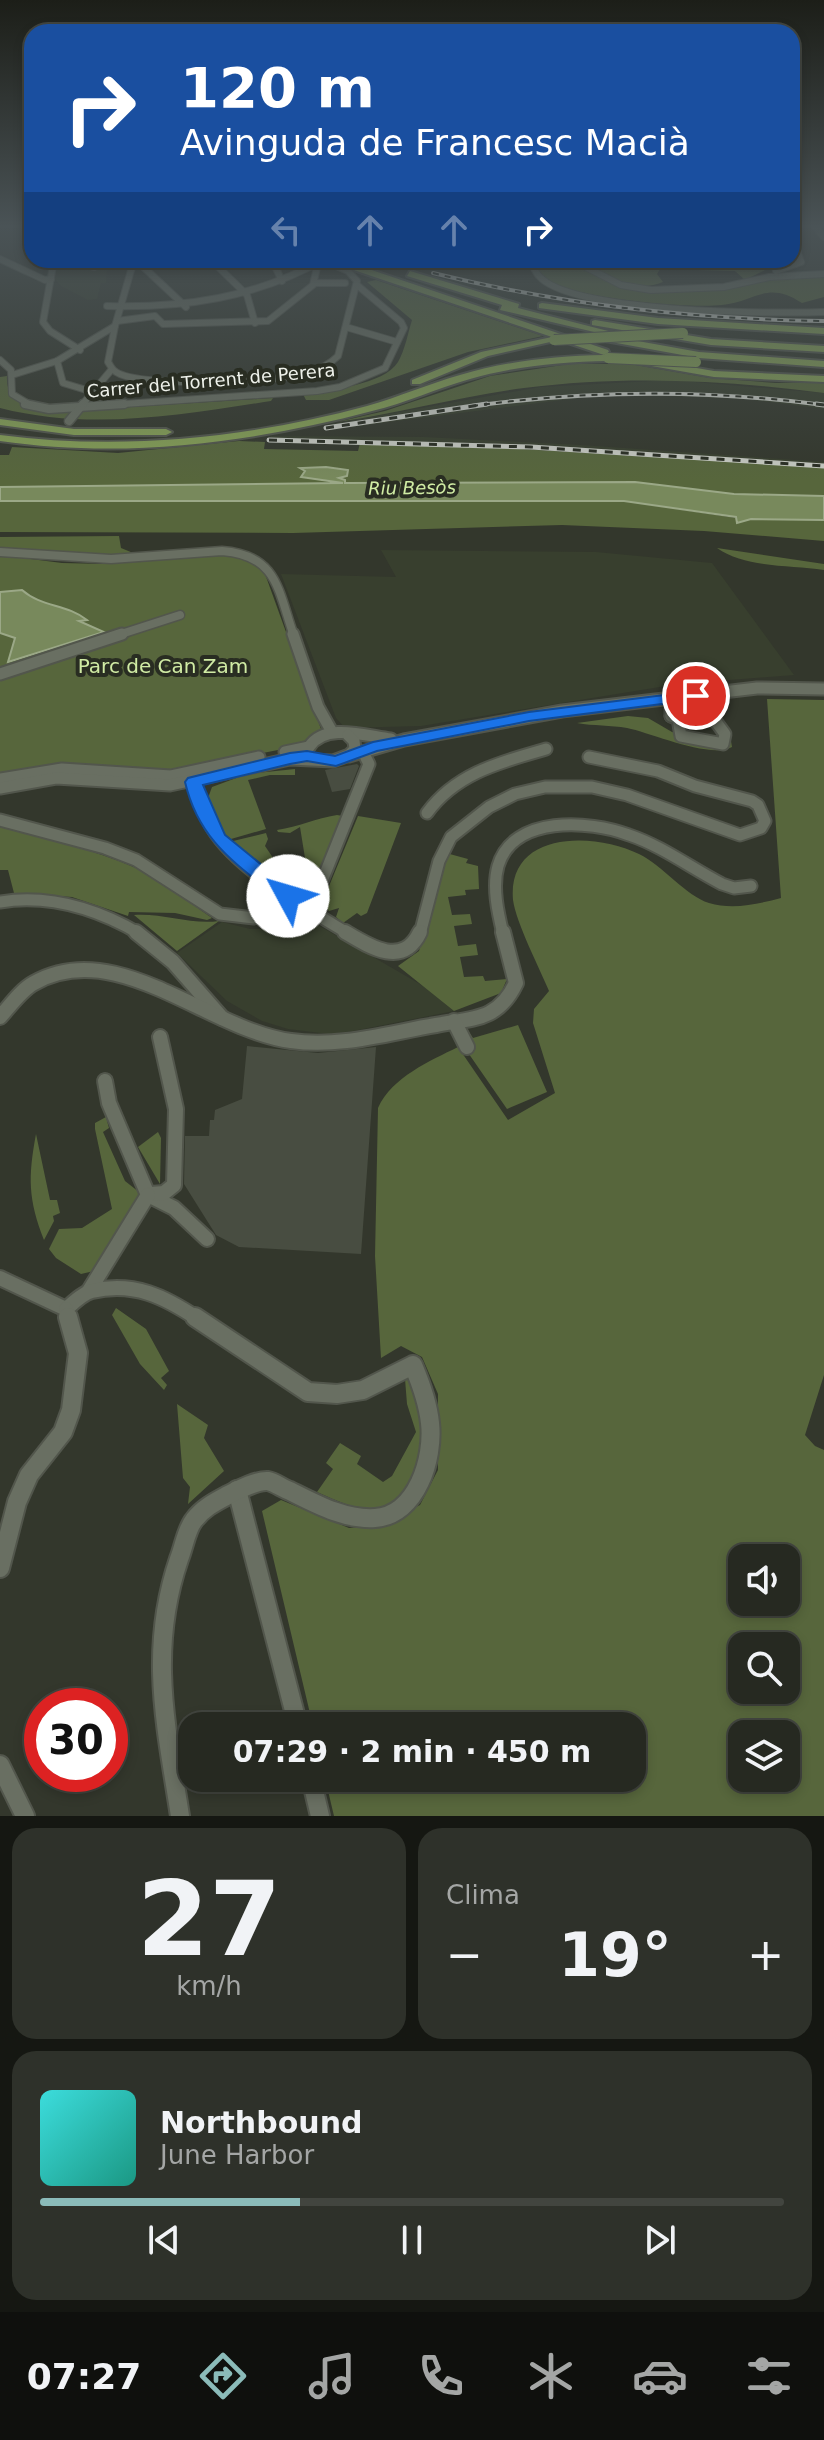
<!DOCTYPE html>
<html lang="es">
<head>
<meta charset="utf-8">
<style>
  body { margin:0; font-family:"DejaVu Sans",sans-serif; background:#2e312a; color:#f1f3f6; height:100vh; display:flex; flex-direction:column; font-size:30px; white-space:nowrap }
  * { box-sizing:border-box; margin:0 }
  p { font-size:26px; color:#a4a6a5 }
  .icon { flex:none; width:44px; height:44px; fill:none; stroke:currentColor; stroke-width:2; stroke-linecap:round; stroke-linejoin:round }
  .map { position:relative; height:1816px; overflow:hidden }
  .details { display:flex; flex-direction:column; gap:12px; padding:12px; background:#151712; flex:1 }
  .details>* { flex:none }
  .hud { position:absolute; left:24px; top:24px; width:776px; height:244px; border-radius:24px; box-shadow:0 4px 12px #0003,0 0 0 2px #42453f; background:#1a4fa0; color:#fff; overflow:hidden }
  .tools { position:absolute; left:728px; top:1544px; display:grid; gap:16px }
  .tools a { display:grid; place-items:center; width:72px; height:72px; border-radius:16px; background:#262921; box-shadow:0 4px 12px #0003,0 0 0 2px #42453f; font-size:40px }
  .speed { position:absolute; left:24px; top:1688px; display:flex; gap:16px; font-size:40px; font-weight:700; text-align:center }
  .speed>* { display:grid; place-content:center; width:104px; height:104px; border-radius:50%; background:#262921; box-shadow:0 4px 12px #0003,0 0 0 2px #42453f; line-height:1 }
  .speed .limit { border:12px solid #d22; background:#fff; color:#111 }
  .pin { position:absolute; display:grid; place-items:center; width:68px; height:68px; color:#fff; margin:-34px; border:4px solid #fff; border-radius:50%; box-shadow:0 2px 8px #0007 }
  .me { position:absolute; width:88px; margin:-44px; rotate:309deg; stroke-linejoin:round; filter:drop-shadow(0 0 6px #0008) }
  .turn { display:flex; align-items:center; gap:28px; height:168px; padding:0 24px; font-size:36px }
  .turn .icon { width:104px; height:104px; stroke-width:2.5 }
  .turn b { display:block; font-size:56px; line-height:68px }
  .lanes { display:flex; align-items:center; height:76px; padding:0 24px; background:#0003; justify-content:center; gap:40px; direction:ltr }
  .lanes .off { opacity:.35 }
  .big { font-size:60px; font-weight:700; line-height:1.1 }
  .details .tile { flex:1; display:flex; flex-direction:column; justify-content:center; gap:12px; min-width:0; padding:0 28px; border-radius:24px; background:#2e312a }
  .details .dial { align-items:center; gap:0 }
  .dial b { font-size:104px; line-height:1 }
  .song { display:flex; align-items:center; gap:24px }
  .cover { width:96px; height:96px; border-radius:12px; background:linear-gradient(135deg,hsl(180 70% 55%),hsl(170 70% 35%)) }
  .played { height:8px; border-radius:4px; background:linear-gradient(90deg,#8bbbb9 35%,#42453f 35%) }
  .keys { display:flex; justify-content:space-around; direction:ltr }
  .heat { display:flex; justify-content:space-between; align-items:center; font-size:44px; direction:ltr }
  .details .tiles { flex:1; display:grid; gap:12px; grid-template-columns:1fr 1fr }
  .tile:last-child { grid-column:span 2 }
  .trip { position:absolute; left:178px; top:1712px; width:468px; height:80px; border-radius:24px; background:#262921; box-shadow:0 4px 12px #0003,0 0 0 2px #42453f; font-weight:700; line-height:80px; text-align:center }
  .tabs { display:flex; height:128px; justify-content:space-around; align-items:center; background:#0f100d; color:#a4a6a5 }
  .tabs .icon { width:56px; height:56px }
  .tabs .current { color:#8bbbb9 }
  .tabs b { font-size:36px; color:#f1f3f6 }
  .map>svg:first-child { display:block }
  .built { fill:#383f2e }
  .green { fill:#57663c; fill-rule:evenodd }
  .water { fill:#78895c; stroke:#9ba887; stroke-width:2 }
  .building { fill:#484d41 }
  .lines { fill:none; stroke-linecap:round; stroke-linejoin:round }
  .minor-far4-casing { stroke:#52564c; stroke-width:8 }
  .minor-far3-casing { stroke:#52564c; stroke-width:11 }
  .minor-far2-casing { stroke:#52564c; stroke-width:15 }
  .minor-far1-casing { stroke:#52564c; stroke-width:18 }
  .minor-casing { stroke:#52564c; stroke-width:22 }
  .highway-casing { stroke:#52564c; stroke-width:4 }
  .minor-far4 { stroke:#696f62; stroke-width:6 }
  .minor-far3 { stroke:#696f62; stroke-width:8 }
  .minor-far2 { stroke:#696f62; stroke-width:11 }
  .minor-far1 { stroke:#696f62; stroke-width:14 }
  .minor { stroke:#696f62; stroke-width:18 }
  .highway { fill:#849e55; fill-rule:evenodd }
  .rail-far1-casing { stroke:#c7cac2; stroke-width:4 }
  .rail-casing { stroke:#c7cac2; stroke-width:5 }
  .rail-far1 { stroke:#292d22; stroke-width:2; stroke-dasharray:6; stroke-linecap:butt }
  .rail { stroke:#292d22; stroke-width:3; stroke-dasharray:8; stroke-linecap:butt }
  .highway-bridge-casing { stroke:#52564c; stroke-width:12; stroke-linecap:butt }
  .highway-bridge { stroke:#849e55; stroke-width:10 }
  .route { fill:#1a73e8; stroke:#114b97; stroke-width:2 }
  .labels { text-anchor:middle; stroke-width:8; stroke-linejoin:round; paint-order:stroke }
  .far-street-label { font-size:18px; fill:#eef1ea; stroke:#292d22 }
  .far-water-label { font-size:18px; font-style:italic; fill:#d0eca4; stroke:#292d22 }
  .park-label { font-size:20px; fill:#d0eba4; stroke:#292d22 }
</style>
</head>
<body>
<div class="map">
<svg width="824" height="1816" viewBox="0 0 824 1816">
  <rect width="100%" height="100%" fill="#33372c"/>
  <g class="built">
    <path d="M 91,262 L 91,267 L 107,267 L 106,283 L 101,283 L 97,299 L 88,300 L 61,286 L 54,278 L 57,263 Z"/>
    <path d="M 671,380 L 824,393 L 824,409 L 747,399 L 609,394 L 327,430 L 326,425 L 540,387 Z"/>
    <path d="M 271,436 L 424,437 L 581,445 L 824,462 L 824,467 L 505,448 L 270,442 Z"/>
    <path d="M 381,550 L 596,552 L 712,563 L 794,675 L 678,684 L 421,726 L 345,728 L 336,718 L 281,574 L 396,577 Z"/>
    <path d="M 304,917 L 425,987 L 454,1011 L 353,1031 L 329,1034 L 288,1029 L 262,1021 L 227,1001 L 177,953 L 222,922 L 250,929 L 269,929 Z"/>
  </g>
  <g class="green">
    <path d="M 535,260 L 563,260 L 557,264 L 575,266 L 616,284 L 640,290 L 715,289 L 771,278 L 824,275 L 824,297 L 802,303 C 767,280 757,301 722,305 C 689,309 573,298 547,280 C 539,275 536,268 535,260 Z"/>
    <path d="M 577,260 L 753,260 L 765,270 L 745,280 L 735,271 L 660,269 L 657,274 L 663,282 C 633,295 604,274 577,260 Z"/>
    <path d="M 376,280 L 543,336 L 468,352 L 329,400 L 306,400 L 303,394 C 328,390 384,385 398,362 C 405,350 408,333 412,320 L 367,282 Z"/>
    <path d="M 569,364 L 630,364 L 710,378 L 776,383 L 824,382 L 824,393 C 724,380 625,375 524,388 C 462,396 400,413 337,422 L 385,411 L 490,376 Z"/>
    <path d="M 7,376 C 5,411 43,410 69,411 L 273,398 L 271,401 C 181,415 90,431 0,408 L 0,377 Z"/>
    <path d="M 239,441 L 265,442 L 264,449 L 358,451 L 360,443 L 505,448 L 824,467 L 824,496 L 734,494 L 635,482 L 0,487 L 0,455 L 9,455 L 12,447 L 118,453 Z"/>
    <path d="M 299,499 L 624,501 L 736,518 L 737,523 L 751,519 L 824,520 L 824,541 L 704,531 L 562,525 L 293,533 L 0,532 L 0,501 Z"/>
    <path d="M 119,536 L 121,548 L 138,555 L 116,557 L 0,548 L 0,537 Z"/>
    <path d="M 717,548 L 824,564 L 824,570 C 790,565 745,568 717,548 Z"/>
    <path d="M 0,555 L 62,563 L 105,564 L 229,555 L 255,562 L 264,571 L 321,729 L 303,745 L 161,773 L 55,764 L 0,773 Z"/>
    <path d="M 767,699 L 824,700 L 824,1375 L 805,1435 L 815,1446 L 824,1450 L 824,1816 L 334,1816 L 325,1778 L 632,1778 L 632,1726 L 313,1726 L 262,1511 L 281,1500 L 349,1528 L 379,1525 L 420,1505 L 438,1470 L 438,1394 L 422,1357 L 401,1346 L 381,1358 L 375,1256 L 378,1108 C 392,1077 430,1061 458,1047 L 508,1120 L 555,1093 L 533,1023 L 534,1009 L 549,991 C 540,969 516,923 513,900 C 507,830 595,832 639,854 C 662,865 686,896 709,903 C 733,910 758,904 781,898 ZM 742,1558 L 786,1558 L 786,1602 L 742,1602 ZM 742,1646 L 786,1646 L 786,1690 L 742,1690 ZM 742,1734 L 786,1734 L 786,1778 L 742,1778 Z"/>
    <path d="M 628,716 L 648,718 L 672,732 L 726,744 L 731,741 L 732,747 C 709,759 652,733 627,728 C 611,725 593,726 577,723 Z"/>
    <path d="M 295,769 L 295,775 L 270,775 L 248,780 L 266,829 L 231,839 L 224,833 L 208,798 L 212,787 L 247,774 Z"/>
    <path d="M 337,815 L 343,816 L 315,886 L 310,889 L 300,827 L 290,833 L 278,832 L 277,830 C 299,827 316,818 337,815 Z"/>
    <path d="M 358,816 L 401,823 L 367,913 L 361,916 L 357,913 L 343,923 L 336,917 L 339,908 L 329,911 L 322,903 Z"/>
    <path d="M 0,827 C 45,839 93,849 136,868 C 163,880 186,900 212,918 L 207,920 L 175,913 L 129,912 L 128,916 L 72,897 L 14,893 L 8,870 L 0,870 Z"/>
    <path d="M 266,833 L 268,839 L 265,846 L 284,874 L 288,885 L 233,841 Z"/>
    <path d="M 446,853 L 468,859 L 466,863 L 478,866 L 479,889 L 465,890 L 466,895 L 448,897 L 452,915 L 470,914 L 472,924 L 454,926 L 458,946 L 476,944 L 478,955 L 460,957 L 464,977 L 483,976 L 485,981 L 507,979 L 501,993 L 454,1011 L 398,966 L 419,951 Z"/>
    <path d="M 134,915 C 163,913 191,925 219,921 L 177,951 Z"/>
    <path d="M 518,1025 L 547,1092 L 507,1109 L 462,1044 L 463,1030 L 467,1029 L 473,1038 Z"/>
    <path d="M 106,1117 L 109,1128 L 103,1132 L 125,1181 L 139,1192 L 139,1196 L 94,1271 L 81,1274 L 56,1258 L 49,1249 L 59,1229 L 82,1228 L 112,1209 L 95,1129 L 95,1123 Z"/>
    <path d="M 158,1132 L 161,1138 L 160,1184 L 138,1147 Z"/>
    <path d="M 36,1134 L 50,1200 L 57,1200 L 60,1213 L 53,1216 L 54,1221 L 44,1240 C 28,1199 28,1177 36,1134 Z"/>
    <path d="M 116,1308 L 146,1329 L 169,1371 L 161,1378 L 167,1385 L 164,1390 L 140,1364 L 112,1315 Z"/>
    <path d="M 409,1377 L 424,1413 L 420,1458 L 403,1501 C 368,1516 351,1507 317,1492 L 333,1469 L 326,1463 L 340,1443 L 361,1456 L 357,1464 L 383,1482 L 392,1476 L 416,1432 L 407,1404 L 405,1379 Z"/>
    <path d="M 177,1404 L 208,1425 L 204,1438 L 224,1471 L 188,1504 L 190,1487 L 183,1478 Z"/>
  </g>
  <g class="water">
    <path d="M 326,467 L 348,470 L 347,476 L 339,478 L 345,480 L 345,483 L 635,482 L 734,494 L 824,496 L 824,520 L 751,519 L 737,523 L 736,517 L 624,501 L 0,501 L 0,487 L 343,483 L 301,477 L 305,471 L 300,468 Z"/>
    <path d="M 22,590 C 41,607 67,604 87,620 L 79,621 L 104,632 L 8,662 L 15,638 L 0,633 L 0,592 Z"/>
  </g>
  <g class="building">
    <path d="M 357,764 L 359,766 L 350,789 L 332,792 L 325,770 Z"/>
    <path d="M 247,1046 L 318,1053 L 376,1047 L 361,1254 L 239,1247 L 216,1235 L 184,1184 L 185,1136 L 209,1136 L 210,1120 L 214,1120 L 215,1110 L 242,1099 Z"/>
  </g>
  <g class="lines">
    <g class="minor-far4-casing">
      <g id="minor-far4">
        <path d="M 815,227 L 824,237"/>
        <path d="M 0,259 L 45,280 L 51,279"/>
        <path d="M 54,260 L 43,322 L 50,331 L 80,350"/>
        <path d="M 94,260 L 94,267"/>
        <path d="M 136,260 L 186,307"/>
        <path d="M 211,260 L 247,295 L 255,323"/>
        <path d="M 272,260 L 282,281"/>
        <path d="M 530,260 C 533,265 535,272 539,276 C 571,313 773,314 824,312"/>
        <path d="M 572,260 L 621,285 L 651,290 L 724,287 L 769,277 L 824,274"/>
        <path d="M 776,271 L 801,262 L 792,236"/>
        <path d="M 314,283 L 345,283"/>
        <path d="M 107,306 C 185,308 254,298 323,260"/>
        <path d="M 117,321 L 155,316 L 163,324 L 268,321 L 313,285 L 318,263"/>
        <path d="M 115,326 L 108,362 C 111,366 111,369 116,372 C 140,388 275,382 306,374 C 318,370 329,365 338,356 L 357,281 L 348,271 L 323,260"/>
        <path d="M 346,327 L 397,342"/>
        <path d="M 0,360 L 11,370 L 12,394 L 32,406"/>
        <path d="M 57,361 L 63,383 L 93,392"/>
        <path d="M 12,375 L 57,361 L 115,326 L 134,260"/>
        <path d="M 81,406 L 112,369"/>
        <path d="M 94,406 L 317,391 L 340,387 L 385,368 L 404,328 L 401,322 L 357,285"/>
      </g>
    </g>
    <g class="minor-far3-casing">
      <g id="minor-far3">
        <path d="M 25,404 L 49,409 L 124,404"/>
        <path d="M 69,421 L 83,404"/>
        <path d="M 0,552 L 111,559 L 222,551 C 278,555 278,591 294,636"/>
        <path d="M 115,636 L 180,615"/>
      </g>
    </g>
    <g class="minor-far2-casing">
      <g id="minor-far2">
        <path d="M 293,634 L 318,707 L 332,732"/>
        <path d="M 0,674 L 122,634"/>
        <path d="M 671,700 L 671,716"/>
        <path d="M 671,716 L 714,719 L 725,734 L 723,744 L 681,736 L 678,719 Z"/>
        <path d="M 309,747 C 325,722 366,736 391,739"/>
        <path d="M 285,752 L 309,747"/>
        <path d="M 349,756 L 404,740 L 562,711 L 757,688 L 824,689"/>
        <path d="M 0,779 L 62,769 L 171,776 L 259,757"/>
        <path d="M 194,782 C 200,797 204,815 212,828 C 237,870 308,909 349,934"/>
        <path d="M 0,788 L 56,778 L 170,785 L 290,759 L 333,761 L 349,755 L 355,749 L 354,741 L 348,735"/>
        <path d="M 427,813 C 456,773 501,762 546,749"/>
        <path d="M 0,820 L 105,848 L 136,860 L 220,914 L 254,918 L 295,899"/>
        <path d="M 0,902 C 50,894 97,909 140,934"/>
        <path d="M 306,905 L 316,896 L 369,764 L 366,758"/>
        <path d="M 420,934 L 439,861 L 451,837 L 489,807 L 515,794 L 545,787 L 592,787 L 627,795 L 740,835 L 761,828 L 765,821 L 758,805 L 752,801 L 695,786 L 658,771 L 589,757"/>
        <path d="M 503,934 C 498,913 492,887 498,866 C 513,815 589,820 629,835 C 662,846 691,868 722,884 L 734,888 L 751,886"/>
      </g>
    </g>
    <g class="minor-far1-casing">
      <g id="minor-far1">
        <path d="M 136,932 L 173,962 L 222,1018"/>
        <path d="M 345,932 C 370,947 403,968 420,932"/>
        <path d="M 0,1017 C 10,1006 21,990 34,983 C 117,936 208,1030 291,1041 C 340,1048 388,1033 436,1025 C 473,1018 498,1021 516,983 L 503,932"/>
        <path d="M 454,1021 L 467,1047"/>
        <path d="M 105,1081 L 109,1103 L 148,1195 L 174,1208 L 207,1239"/>
        <path d="M 151,1194 L 164,1193 L 174,1185 L 176,1109 L 160,1037"/>
        <path d="M 0,1278 L 66,1309"/>
        <path d="M 89,1291 L 148,1195"/>
        <path d="M 66,1309 C 73,1303 83,1293 92,1291 C 134,1281 165,1297 198,1319"/>
        <path d="M 66,1309 L 69,1319"/>
      </g>
    </g>
    <g class="minor-casing">
      <g id="minor">
        <path d="M 237,1490 L 298,1726"/>
        <path d="M 0,1568 L 17,1502 L 29,1475 L 63,1432 L 71,1410 L 78,1353 L 68,1317"/>
        <path d="M 0,1765 L 25,1816"/>
        <path d="M 311,1778 L 320,1816"/>
        <path d="M 180,1816 C 166,1725 148,1650 179,1559 C 184,1547 186,1530 194,1520 C 203,1508 215,1502 228,1495 C 238,1490 257,1480 268,1481 C 274,1482 284,1489 290,1491 C 316,1504 345,1520 375,1518 C 417,1515 434,1458 430,1423 C 428,1403 421,1384 413,1365 L 363,1390 L 337,1394 L 308,1392 L 195,1317"/>
      </g>
    </g>
    <g class="highway-casing">
      <g id="highway">
        <path d="M 342,260 L 608,350 L 609,352 L 604,355 L 613,358 L 608,361 C 561,362 515,366 470,379 C 437,388 406,403 372,411 C 250,443 126,459 0,441 L 0,435 C 123,451 248,438 367,406 C 399,397 428,384 460,375 C 507,361 555,356 604,355 L 559,340 L 488,356 L 420,384 L 412,384 L 412,380 L 481,352 L 552,337 L 339,265 Z"/>
        <path d="M 410,271 L 519,304 L 518,308 L 612,332 L 607,335 L 500,310 L 502,305 L 407,276 Z"/>
        <path d="M 542,303 L 658,318 L 824,328 L 824,334 L 658,324 L 539,308 L 539,304 Z"/>
        <path d="M 595,320 L 711,339 L 824,346 L 824,352 L 711,345 L 592,325 L 592,321 Z"/>
        <path d="M 593,333 L 699,352 L 824,361 L 824,367 L 699,358 L 589,338 L 588,336 Z"/>
        <path d="M 633,357 L 714,371 L 824,376 L 824,382 L 714,377 L 629,362 L 628,360 Z"/>
        <path d="M 0,419 L 74,429 L 166,429 L 172,432 L 166,435 L 74,435 L 0,425 Z"/>
      </g>
    </g>
    <use href="#minor-far4" class="minor-far4"/>
    <use href="#minor-far3" class="minor-far3"/>
    <use href="#minor-far2" class="minor-far2"/>
    <use href="#minor-far1" class="minor-far1"/>
    <use href="#minor" class="minor"/>
    <use href="#highway" class="highway"/>
    <g class="rail-far1-casing">
      <g id="rail-far1">
        <path d="M 433,273 C 562,305 691,319 824,321"/>
        <path d="M 472,406 C 591,390 705,389 824,405"/>
      </g>
    </g>
    <g class="rail-casing">
      <g id="rail">
        <path d="M 816,404 L 824,405"/>
        <path d="M 326,428 L 487,404"/>
        <path d="M 269,440 L 531,447 L 824,466"/>
      </g>
    </g>
    <use href="#rail-far1" class="rail-far1"/>
    <use href="#rail" class="rail"/>
    <g class="highway-bridge-casing">
      <g id="highway-bridge">
        <path d="M 554,340 L 683,333"/>
        <path d="M 608,358 L 696,362"/>
      </g>
    </g>
    <use href="#highway-bridge" class="highway-bridge"/>
  </g>
  <linearGradient id="sky" x2="0" y2="1"><stop stop-color="#1c1e18"/><stop offset="0.47" stop-color="#4a5356"/><stop offset="1" stop-color="#4a5356" stop-opacity="0"/></linearGradient>
  <rect width="824" height="481" fill="url(#sky)"/>
  <path class="route" d="M 696,691 L 701,693 L 701,699 L 529,721 L 377,751 L 336,766 L 307,761 L 290,764 L 203,785 L 225,835 L 295,892 L 297,896 L 288,903 L 282,901 C 237,864 199,842 185,782 L 188,778 L 290,753 L 307,751 L 335,756 L 373,742 L 529,712 Z"/>
  <g class="labels">
    <g class="far-street-label">
      <text transform="translate(211 381) rotate(-5)" y="6">Carrer del Torrent de Perera</text>
    </g>
    <g class="far-water-label">
      <text transform="translate(412 488) rotate(-1)" y="6">Riu Besòs</text>
    </g>
    <g class="park-label">
      <text x="163" y="673">Parc de Can Zam</text>
    </g>
  </g>
</svg>
<div class="tools">
<a><svg class="icon" aria-label="sound" viewBox="0 0 24 24"><path d="M4 9h4l5-4v14l-5-4H4zM17 9q2 3 0 6"/></svg></a>
<a><svg class="icon" aria-label="search" viewBox="0 0 24 24"><circle cx="10" cy="10" r="6"/><path d="M15 15l6 6"/></svg></a>
<a><svg class="icon" aria-label="layers" viewBox="0 0 24 24"><path d="M12 4l9 5-9 5-9-5zM3 14l9 5 9-5"/></svg></a>
</div>
<div class="speed"><div class="limit">30</div></div>
<div class="pin" style="left:696px;top:696px;background:#d93025"><svg class="icon" aria-label="arrive" viewBox="0 0 24 24"><path d="M6 21V4h12l-3 4 3 4H6"/></svg></div>
<svg class="me" style="left:288px;top:896px" viewBox="-20 -20 40 40"><circle r="19" fill="#fff"/><path d="M0-13L10 11 0 6-10 11z" fill="#1a73e8"/></svg>
<div class="trip">07:29 · 2 min · 450 m</div>
<div class="hud">
<div class="turn"><svg class="icon" aria-label="right" viewBox="0 0 24 24"><path d="M7 20v-9h11M14 6l5 5-5 5"/></svg><div><b>120 m</b>Avinguda de Francesc Macià</div></div>
<div class="lanes"><svg class="icon off" aria-label="left" viewBox="0 0 24 24"><path d="M17 20v-9H6M10 6l-5 5 5 5"/></svg><svg class="icon off" aria-label="ahead" viewBox="0 0 24 24"><path d="M12 20V5M6 11l6-6 6 6"/></svg><svg class="icon off" aria-label="ahead" viewBox="0 0 24 24"><path d="M12 20V5M6 11l6-6 6 6"/></svg><svg class="icon" aria-label="right" viewBox="0 0 24 24"><path d="M7 20v-9h11M14 6l5 5-5 5"/></svg></div>
</div>
</div>
<section class="details">
<div class="tiles">
<div class="tile dial"><b>27</b><p>km/h</p></div>
<div class="tile"><p>Clima</p>
<div class="heat"><a>−</a><b class="big">19°</b><a>+</a></div>
</div>
<div class="tile">
<div class="song"><i class="cover"></i><div><b>Northbound</b><p>June Harbor</p></div></div>
<div class="played"></div>
<div class="keys"><svg class="icon" aria-label="previous" viewBox="0 0 24 24"><path d="M18 5L8 12l10 7zM5 5v14"/></svg><svg class="icon" aria-label="pause" viewBox="0 0 24 24"><path d="M8 5v14M16 5v14"/></svg><svg class="icon" aria-label="next" viewBox="0 0 24 24"><path d="M6 5l10 7-10 7zM19 5v14"/></svg></div>
</div>
</div>
</section>
<nav class="tabs">
<b>07:27</b>
<svg class="icon current" aria-label="directions" viewBox="0 0 24 24"><path d="M12 3l9 9-9 9-9-9zM9 14v-3h6M13 9l2 2-2 2"/></svg>
<svg class="icon" aria-label="music" viewBox="0 0 24 24"><path d="M9 18V5l10-2v13"/><circle cx="6" cy="18" r="3"/><circle cx="16" cy="16" r="3"/></svg>
<svg class="icon" aria-label="phone" viewBox="0 0 24 24"><path d="M5 4h4l2 5-3 2q2 4 5 5l2-3 5 2v4C11 20 4 13 5 4z"/></svg>
<svg class="icon" aria-label="climate" viewBox="0 0 24 24"><path d="M12 3v18M4 7l16 10M4 17L20 7"/></svg>
<svg class="icon" aria-label="car" viewBox="0 0 24 24"><path d="M5 17H2v-5l4-1 3-4h7l3 4 3 1v5h-3M9 17h6M6 11h13"/><circle cx="7" cy="17" r="2"/><circle cx="17" cy="17" r="2"/></svg>
<svg class="icon" aria-label="filters" viewBox="0 0 24 24"><path d="M4 7h16M4 17h16"/><circle cx="9" cy="7" r="2"/><circle cx="15" cy="17" r="2"/></svg>
</nav>
</body>
</html>
